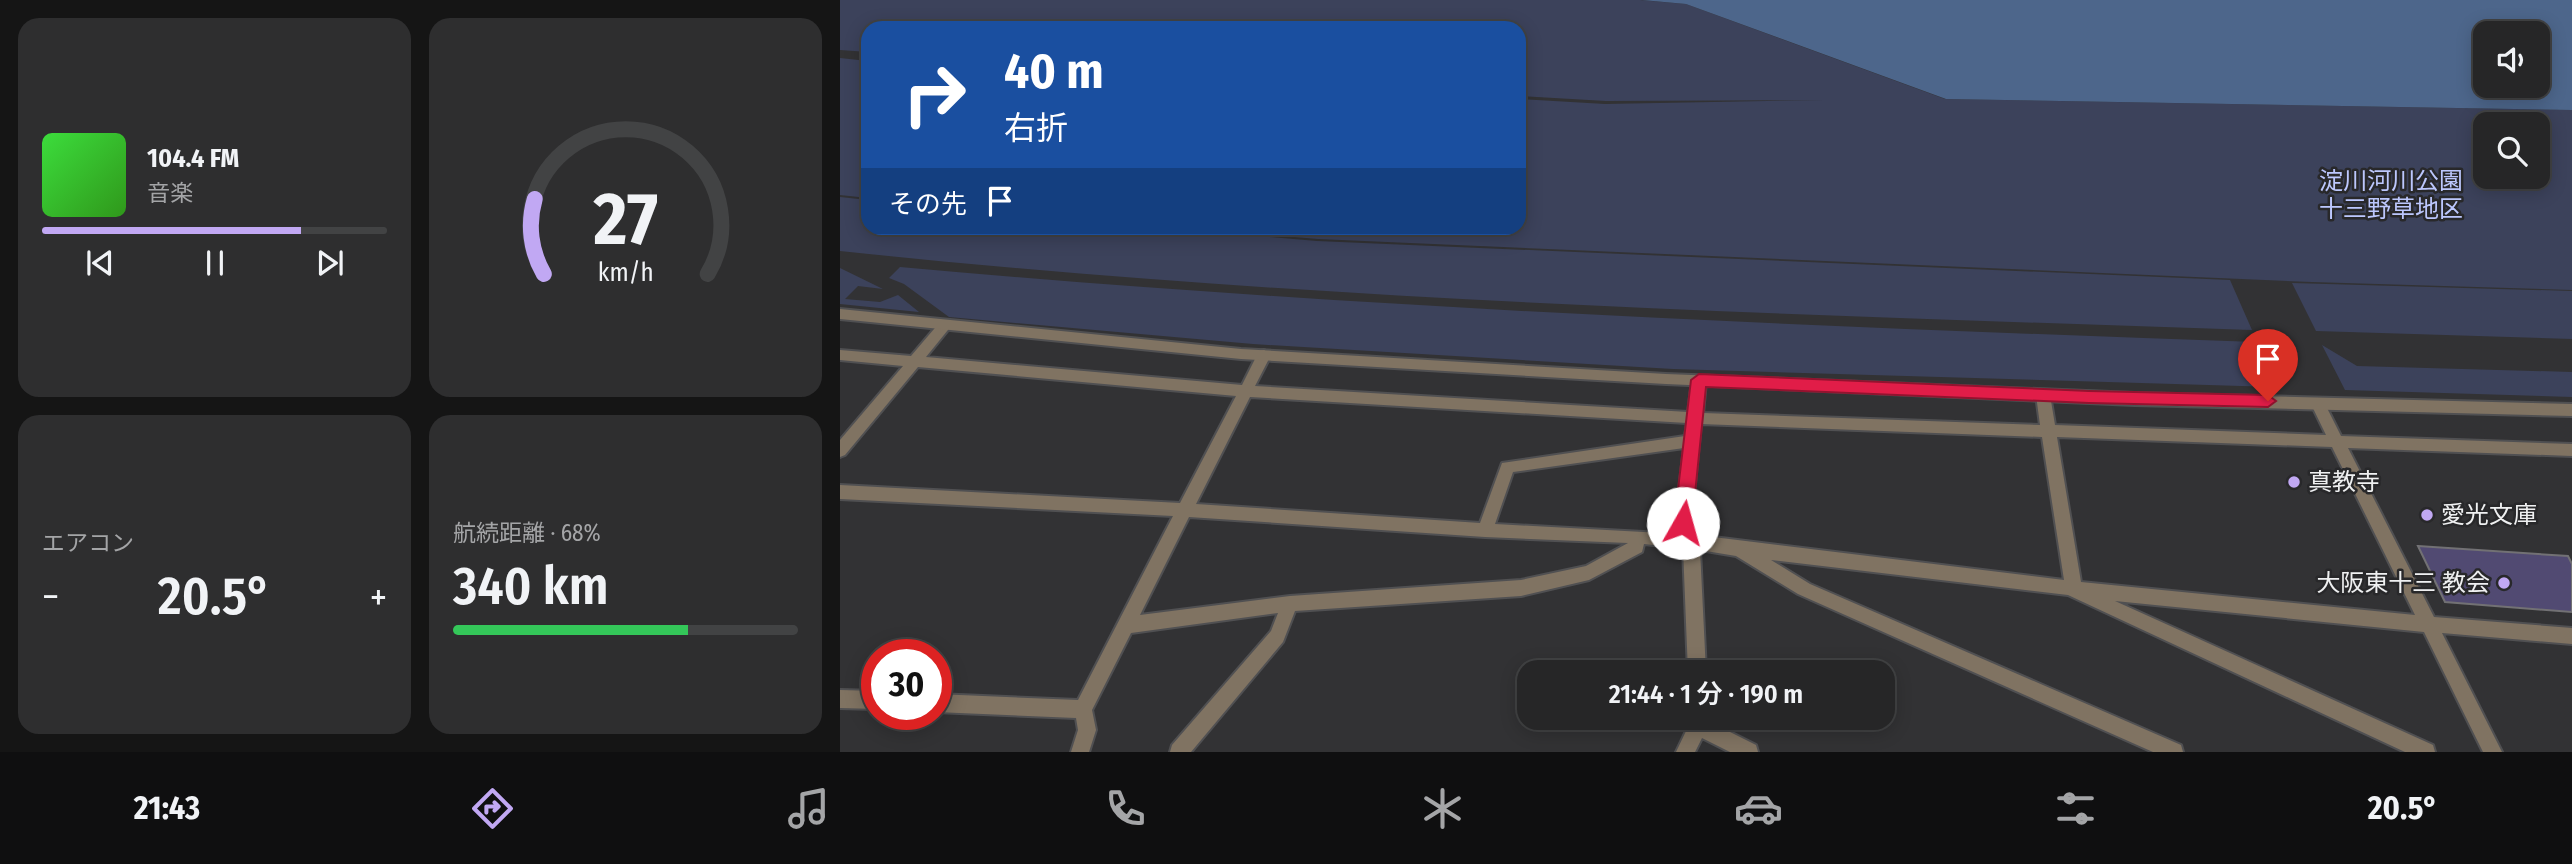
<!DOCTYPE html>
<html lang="ja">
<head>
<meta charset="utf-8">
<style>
  body { margin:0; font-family:"Fira Sans Condensed","Noto Sans JP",sans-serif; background:#2e2e2f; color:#f1f3f6; height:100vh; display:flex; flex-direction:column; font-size:26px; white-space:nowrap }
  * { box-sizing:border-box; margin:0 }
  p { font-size:23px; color:#a4a5a7 }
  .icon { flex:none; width:38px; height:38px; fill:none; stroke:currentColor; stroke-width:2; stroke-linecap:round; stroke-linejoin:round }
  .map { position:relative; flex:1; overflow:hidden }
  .panel { display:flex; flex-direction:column; gap:18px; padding:18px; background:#151515; width:840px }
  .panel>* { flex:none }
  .banner { position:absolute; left:21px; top:21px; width:665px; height:214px; border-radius:21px; box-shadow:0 4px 18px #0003,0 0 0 2px #424344; background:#1a4fa0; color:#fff; overflow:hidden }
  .controls { position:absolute; left:1633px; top:21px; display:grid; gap:14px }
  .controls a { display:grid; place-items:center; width:77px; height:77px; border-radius:14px; background:#262627; box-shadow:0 4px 18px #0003,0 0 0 2px #424344; font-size:35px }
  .speed { position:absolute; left:21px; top:639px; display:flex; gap:14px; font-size:35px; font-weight:700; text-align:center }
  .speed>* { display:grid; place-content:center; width:91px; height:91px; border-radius:50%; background:#262627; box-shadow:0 4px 18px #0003,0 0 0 2px #424344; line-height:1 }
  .speed .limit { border:10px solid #d22; background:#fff; color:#111 }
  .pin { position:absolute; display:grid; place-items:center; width:60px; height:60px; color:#fff; margin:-72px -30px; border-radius:50% 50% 50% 0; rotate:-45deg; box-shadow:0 0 7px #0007 }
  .pin .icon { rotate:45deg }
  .me { position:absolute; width:77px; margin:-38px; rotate:7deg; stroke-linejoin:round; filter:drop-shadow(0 0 5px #0008) }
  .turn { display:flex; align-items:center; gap:24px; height:147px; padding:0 28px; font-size:32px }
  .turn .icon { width:91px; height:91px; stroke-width:2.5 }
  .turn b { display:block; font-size:49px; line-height:60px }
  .then { display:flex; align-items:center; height:66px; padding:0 28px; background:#0003; gap:14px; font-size:26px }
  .big { font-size:52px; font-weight:600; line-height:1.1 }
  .panel .card { flex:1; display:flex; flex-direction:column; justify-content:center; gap:10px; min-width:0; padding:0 24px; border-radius:21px; background:#2e2e2f }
  .panel .dial { align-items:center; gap:0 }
  .dial svg { height:182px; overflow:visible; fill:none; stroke:#424344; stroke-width:7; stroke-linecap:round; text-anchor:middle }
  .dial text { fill:#f1f3f6; stroke:none }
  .song { display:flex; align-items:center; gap:21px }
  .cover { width:84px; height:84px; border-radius:10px; background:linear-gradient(135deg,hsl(120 70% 55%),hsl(110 70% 35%)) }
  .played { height:7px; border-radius:4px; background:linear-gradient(90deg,#c1a8f3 75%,#424344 75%) }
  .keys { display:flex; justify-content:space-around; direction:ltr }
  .heat { display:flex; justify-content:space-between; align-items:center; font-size:38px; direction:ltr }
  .charge { height:10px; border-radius:5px; background:linear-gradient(90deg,#34c759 68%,#424344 0) }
  .panel .tiles { flex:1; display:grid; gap:18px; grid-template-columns:repeat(2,1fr) }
  .trip { position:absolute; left:677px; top:660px; width:378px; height:70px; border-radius:21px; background:#262627; box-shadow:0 4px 18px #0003,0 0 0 2px #424344; font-weight:600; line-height:70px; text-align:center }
  .menu { display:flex; height:112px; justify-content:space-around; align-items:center; background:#0f0f10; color:#a4a5a7 }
  .menu .icon { width:49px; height:49px }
  .menu .on { color:#c1a8f3 }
  .menu b { font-size:32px; color:#f1f3f6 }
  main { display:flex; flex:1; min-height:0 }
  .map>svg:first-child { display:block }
  .green { fill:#3c425b; fill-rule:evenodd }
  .water { fill:#4d668b; fill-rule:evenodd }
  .building { fill:#514a72; stroke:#727174; stroke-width:2 }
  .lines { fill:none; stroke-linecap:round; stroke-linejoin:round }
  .minor-casing { stroke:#505052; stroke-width:4 }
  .tertiary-casing { stroke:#505052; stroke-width:4 }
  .minor { fill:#807362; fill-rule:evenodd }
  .tertiary { fill:#807362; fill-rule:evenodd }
  .route { fill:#e11d48; stroke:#92132f; stroke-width:2 }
  .poi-dot { fill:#c1a8f3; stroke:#28282a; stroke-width:2.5 }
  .labels { text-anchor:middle; stroke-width:5; stroke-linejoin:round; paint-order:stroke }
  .park-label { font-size:24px; fill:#bcc7fd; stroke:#28282a }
  .poi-label { font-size:24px; fill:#eff0f1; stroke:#28282a; text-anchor:start }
</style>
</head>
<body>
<main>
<section class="panel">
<div class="tiles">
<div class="card">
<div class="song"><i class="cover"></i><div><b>104.4 FM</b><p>音楽</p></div></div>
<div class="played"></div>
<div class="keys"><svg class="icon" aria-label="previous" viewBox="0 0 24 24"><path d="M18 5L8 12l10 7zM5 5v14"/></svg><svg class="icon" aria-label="pause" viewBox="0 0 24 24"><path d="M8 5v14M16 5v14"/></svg><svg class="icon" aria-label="next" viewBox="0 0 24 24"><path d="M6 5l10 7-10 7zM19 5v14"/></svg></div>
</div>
<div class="card dial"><svg viewBox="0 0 100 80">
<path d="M14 69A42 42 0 1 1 86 69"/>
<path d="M14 69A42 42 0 0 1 10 36" stroke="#c1a8f3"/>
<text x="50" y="56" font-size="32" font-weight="700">27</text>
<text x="50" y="72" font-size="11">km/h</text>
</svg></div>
<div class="card"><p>エアコン</p>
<div class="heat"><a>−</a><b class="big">20.5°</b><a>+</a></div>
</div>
<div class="card"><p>航続距離 · 68%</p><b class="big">340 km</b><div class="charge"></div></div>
</div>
</section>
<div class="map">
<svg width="1732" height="752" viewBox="0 0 1732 752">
  <rect width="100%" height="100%" fill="#323234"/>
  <g class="green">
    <path d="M 0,0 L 800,0 L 846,4 L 1105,99 L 1732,110 L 1732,290 L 1472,282 L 478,239 L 347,228 L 679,228 L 679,99 L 765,104 L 985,100 L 766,101 L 679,96 L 679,28 L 28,28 L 28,52 L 0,50 ZM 1645,124 L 1698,124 L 1698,177 L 1645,177 Z"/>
    <path d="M 0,58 L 28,61 L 28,198 L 0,195 Z"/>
    <path d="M 0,197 L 28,200 L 28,228 L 326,228 L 477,241 L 1390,280 L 1412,330 C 941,314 469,301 0,251 Z"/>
    <path d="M 60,267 C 512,308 963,326 1416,342 L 1435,387 L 833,369 L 413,344 L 109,317 L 64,284 L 49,278 Z"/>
    <path d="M 0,268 L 43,289 L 18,286 L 5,299 L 40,302 L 58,295 L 79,312 L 0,304 Z"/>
    <path d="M 1452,283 L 1732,291 L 1732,339 L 1476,331 Z"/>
    <path d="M 1482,345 L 1517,366 L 1732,372 L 1732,397 L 1505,390 Z"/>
  </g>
  <path class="water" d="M 802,0 L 1732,0 L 1732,110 L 1106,99 L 846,4 ZM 1645,33 L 1698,33 L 1698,86 L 1645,86 Z"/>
  <path class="building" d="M 1578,546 L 1728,556 L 1732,564 L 1732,612 L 1605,602 Z"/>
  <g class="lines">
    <g class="minor-casing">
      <g id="minor">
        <path d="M 105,320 L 112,325 L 86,357 L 402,385 L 419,351 L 424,350 L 431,355 L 415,386 L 848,412 L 852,381 L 854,377 L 864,377 L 866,381 L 863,413 L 1200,425 L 1196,395 L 1198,391 L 1208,391 L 1210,395 L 1215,425 L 1486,435 L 1470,402 L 1472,398 L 1482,398 L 1501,436 L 1732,444 L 1732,456 L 1508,448 L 1594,617 L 1732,628 L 1732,644 L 1602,633 L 1662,752 L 1643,752 L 1584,632 L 1275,601 L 1593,745 L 1595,752 L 1565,752 L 1228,595 L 931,560 L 970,584 L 1341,745 L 1343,752 L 1313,752 L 958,594 L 896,556 L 860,550 L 866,672 L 848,672 L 843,548 L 804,544 L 802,552 L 749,580 L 681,596 L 455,611 L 443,642 L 351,752 L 330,752 L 332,745 L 431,631 L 438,613 L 291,633 L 252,710 L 256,730 L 249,752 L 231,752 L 238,730 L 236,718 L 96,712 L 96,694 L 238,700 L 333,516 L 0,499 L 0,485 L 340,503 L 396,396 L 78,367 L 5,455 L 0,457 L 0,440 L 63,366 L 0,360 L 0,350 L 71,356 L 100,322 ZM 410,397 L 847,423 L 845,436 L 662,463 L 640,523 L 356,504 ZM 861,424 L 1202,437 L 1224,580 L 857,535 L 851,523 ZM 1217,437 L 1492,447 L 1575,615 L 1241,582 ZM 844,448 L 835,523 L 840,534 L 655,524 L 673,472 ZM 349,517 L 645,537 L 788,543 L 746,566 L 681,580 L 450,596 L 300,615 Z"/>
        <path d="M 0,690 L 37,691 L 37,709 L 0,708 Z"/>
        <path d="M 835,718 L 868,718 L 868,721 L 916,745 L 918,752 L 890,752 L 862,738 L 855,752 L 836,752 L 847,729 L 838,724 Z"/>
      </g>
    </g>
    <g class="tertiary-casing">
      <path id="tertiary" d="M 0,309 L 401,349 L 826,374 L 1295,393 L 1732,404 L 1732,416 L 1295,405 L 826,384 L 401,359 L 0,319 Z"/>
    </g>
    <use href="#minor" class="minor"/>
    <use href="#tertiary" class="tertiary"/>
  </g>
  <path class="route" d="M 859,374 L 1249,391 L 1428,395 L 1436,401 L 1428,407 L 1249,403 L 866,387 L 852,523 L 843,530 L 834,523 L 851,380 Z"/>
  <g class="poi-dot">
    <circle cx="1454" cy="482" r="7"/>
    <circle cx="1587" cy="515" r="7"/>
    <circle cx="1664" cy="583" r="7"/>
  </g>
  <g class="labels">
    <g class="park-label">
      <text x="1551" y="189">淀川河川公園<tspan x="1551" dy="28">十三野草地区</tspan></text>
    </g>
    <g class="poi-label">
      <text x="1468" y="490">真教寺</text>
      <text x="1601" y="523">愛光文庫</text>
      <text x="1650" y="591" text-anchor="end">大阪東十三 教会</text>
    </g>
  </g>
</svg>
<div class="controls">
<a><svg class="icon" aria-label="sound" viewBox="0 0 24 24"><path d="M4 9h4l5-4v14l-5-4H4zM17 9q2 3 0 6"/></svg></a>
<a><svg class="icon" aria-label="search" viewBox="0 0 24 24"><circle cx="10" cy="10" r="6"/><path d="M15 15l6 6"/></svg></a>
</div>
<div class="speed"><div class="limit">30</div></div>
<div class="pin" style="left:1428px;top:401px;background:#d93025"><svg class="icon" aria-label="arrive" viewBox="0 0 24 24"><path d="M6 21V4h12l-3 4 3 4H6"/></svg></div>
<svg class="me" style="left:843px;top:523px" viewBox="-20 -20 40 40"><circle r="19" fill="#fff"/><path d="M0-13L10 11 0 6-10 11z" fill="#e11d48"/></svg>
<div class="trip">21:44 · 1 分 · 190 m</div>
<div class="banner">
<div class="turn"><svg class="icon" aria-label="right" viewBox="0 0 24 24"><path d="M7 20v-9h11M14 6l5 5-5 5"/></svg><div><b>40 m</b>右折</div></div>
<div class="then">その先<svg class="icon" aria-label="arrive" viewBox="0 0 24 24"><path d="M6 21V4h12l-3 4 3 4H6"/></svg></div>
</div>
</div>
</main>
<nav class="menu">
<b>21:43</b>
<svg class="icon on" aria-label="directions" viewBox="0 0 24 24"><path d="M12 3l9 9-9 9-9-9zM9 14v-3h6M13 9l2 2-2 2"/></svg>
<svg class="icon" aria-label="music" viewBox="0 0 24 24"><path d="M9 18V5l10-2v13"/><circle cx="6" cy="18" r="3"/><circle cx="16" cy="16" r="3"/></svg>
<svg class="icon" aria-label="phone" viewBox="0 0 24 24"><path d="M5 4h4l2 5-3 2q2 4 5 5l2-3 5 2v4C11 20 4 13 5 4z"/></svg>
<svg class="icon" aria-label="climate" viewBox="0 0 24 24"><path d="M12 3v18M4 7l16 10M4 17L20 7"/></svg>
<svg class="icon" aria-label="car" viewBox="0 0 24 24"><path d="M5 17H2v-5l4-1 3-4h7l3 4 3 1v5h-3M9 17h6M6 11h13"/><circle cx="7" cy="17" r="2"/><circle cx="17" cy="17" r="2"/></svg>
<svg class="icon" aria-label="filters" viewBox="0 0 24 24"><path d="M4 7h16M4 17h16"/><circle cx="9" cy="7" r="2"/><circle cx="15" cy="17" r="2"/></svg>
<b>20.5°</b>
</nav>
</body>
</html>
